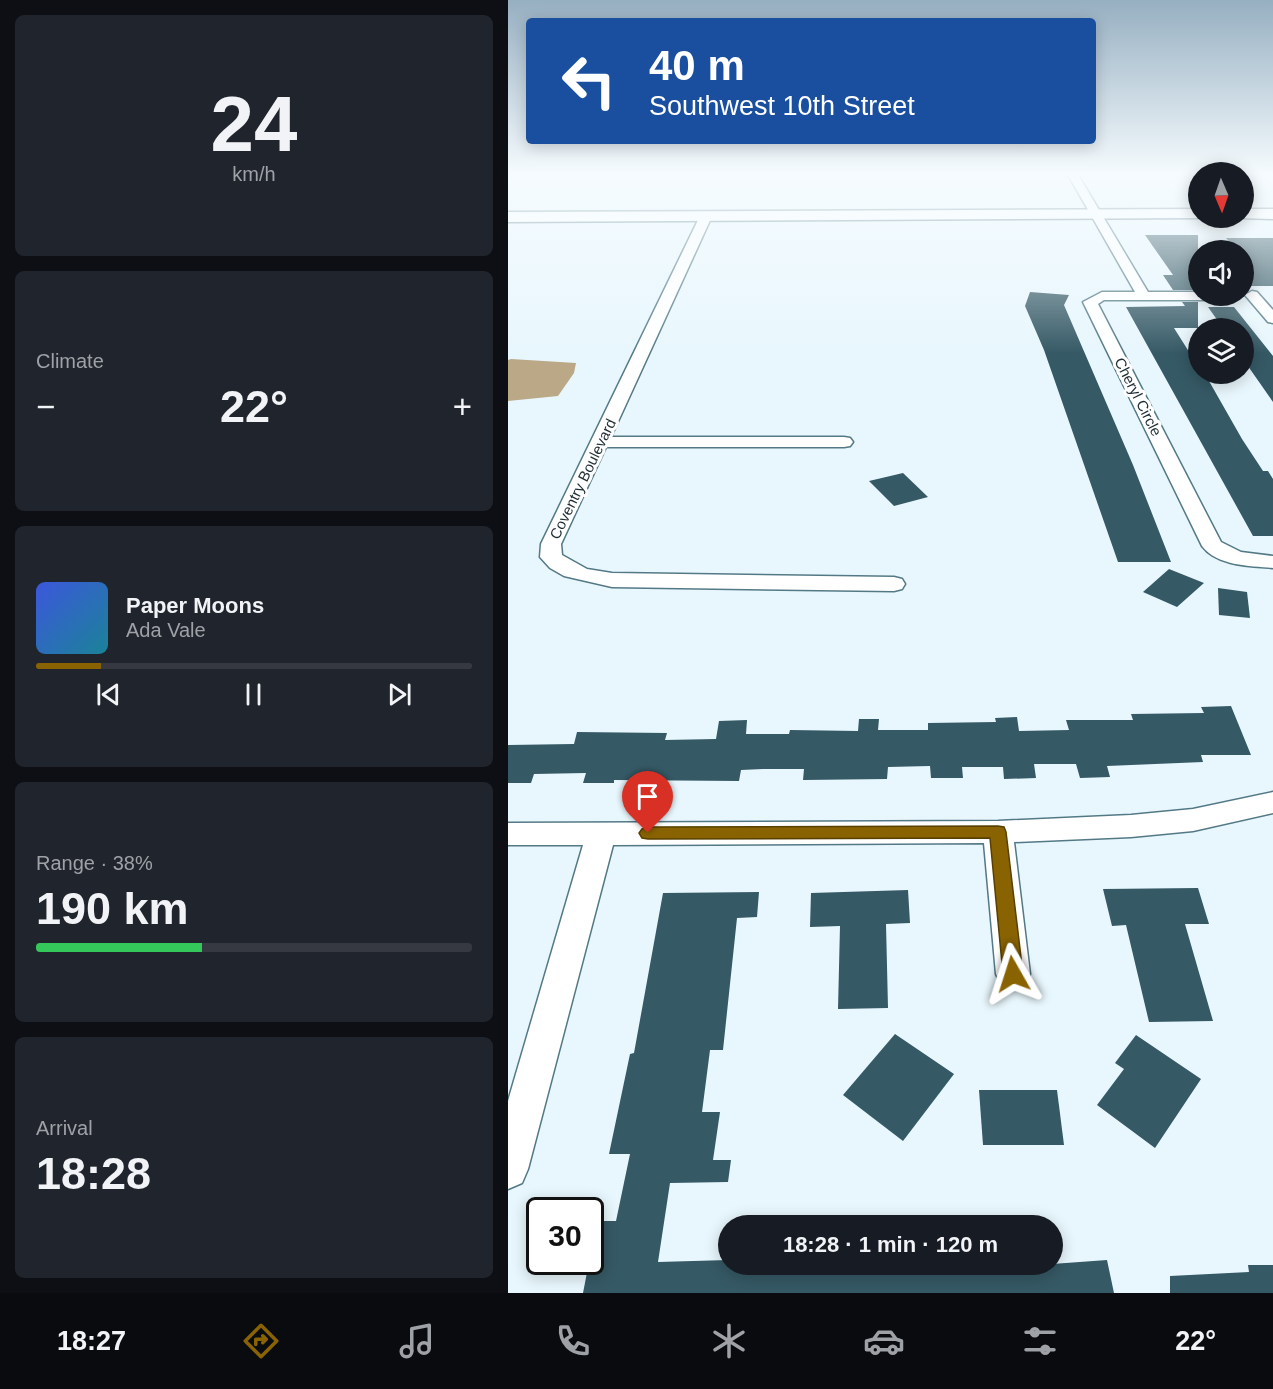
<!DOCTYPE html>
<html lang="en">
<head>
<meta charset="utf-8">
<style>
  body { margin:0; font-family:Arial,sans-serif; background:#20242c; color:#f1f3f6; height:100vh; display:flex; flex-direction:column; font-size:22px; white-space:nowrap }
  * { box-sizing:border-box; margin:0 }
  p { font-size:20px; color:#9ea1a6 }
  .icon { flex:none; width:33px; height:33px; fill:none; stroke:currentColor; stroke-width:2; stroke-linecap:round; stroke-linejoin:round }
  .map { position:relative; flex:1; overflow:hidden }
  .details { display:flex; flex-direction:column; gap:15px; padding:15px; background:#0d0f14; width:508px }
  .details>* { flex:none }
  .guide { position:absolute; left:18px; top:18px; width:570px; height:126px; border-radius:6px; box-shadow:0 3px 15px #0003; background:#1a4fa0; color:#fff; overflow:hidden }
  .needle { width:39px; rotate:178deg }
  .controls { position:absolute; left:680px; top:162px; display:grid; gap:12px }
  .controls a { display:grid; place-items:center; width:66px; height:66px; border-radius:50%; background:#171b24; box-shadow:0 3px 15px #0003; font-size:30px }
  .speed { position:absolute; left:18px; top:1197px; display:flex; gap:12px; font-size:30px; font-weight:700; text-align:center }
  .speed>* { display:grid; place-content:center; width:78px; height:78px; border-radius:50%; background:#171b24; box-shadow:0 3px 15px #0003; line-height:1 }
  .speed .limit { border:3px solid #111; border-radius:9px; background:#fff; color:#111 }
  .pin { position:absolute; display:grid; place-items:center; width:51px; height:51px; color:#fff; margin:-62px -26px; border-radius:50% 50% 50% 0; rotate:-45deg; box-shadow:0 0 6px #0007 }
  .pin .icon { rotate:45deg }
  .me { position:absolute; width:66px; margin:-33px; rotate:354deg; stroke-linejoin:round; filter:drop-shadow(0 0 4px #0008) }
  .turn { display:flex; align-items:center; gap:21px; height:126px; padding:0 24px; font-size:27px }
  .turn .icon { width:78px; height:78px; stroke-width:2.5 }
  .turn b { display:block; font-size:42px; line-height:51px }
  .big { font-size:45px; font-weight:600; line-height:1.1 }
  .details .card { flex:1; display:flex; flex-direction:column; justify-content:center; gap:9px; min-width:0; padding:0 21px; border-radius:9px; background:#20242c }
  .details .dial { align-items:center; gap:0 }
  .dial b { font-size:78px; line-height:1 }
  .song { display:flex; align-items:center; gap:18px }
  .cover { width:72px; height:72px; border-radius:9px; background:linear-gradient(135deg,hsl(230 70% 55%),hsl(190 70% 35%)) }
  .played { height:6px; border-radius:3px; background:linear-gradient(90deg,#896301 15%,#363941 15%) }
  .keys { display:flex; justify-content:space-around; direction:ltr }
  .heat { display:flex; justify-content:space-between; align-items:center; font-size:33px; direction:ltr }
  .charge { height:9px; border-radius:4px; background:linear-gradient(90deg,#34c759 38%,#363941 0) }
  .trip { position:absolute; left:210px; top:1215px; width:345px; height:60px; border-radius:30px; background:#171b24; box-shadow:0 3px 15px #0003; font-weight:600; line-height:60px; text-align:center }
  .tab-bar { display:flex; height:96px; justify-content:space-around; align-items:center; background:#090b0e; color:#9ea1a6 }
  .tab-bar .icon { width:42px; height:42px }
  .tab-bar .on { color:#896301 }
  .tab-bar b { font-size:27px; color:#f1f3f6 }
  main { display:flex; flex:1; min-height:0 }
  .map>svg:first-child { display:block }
  .water { fill:#bba886 }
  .building { fill:#355965 }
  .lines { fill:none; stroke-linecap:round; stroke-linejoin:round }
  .street-casing { stroke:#547986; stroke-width:3 }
  .primary-casing { stroke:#547986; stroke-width:3 }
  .street { fill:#fff; fill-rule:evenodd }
  .primary { fill:#fff; fill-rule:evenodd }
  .route { fill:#896301; stroke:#594001; stroke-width:1.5 }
  .labels { text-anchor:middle; stroke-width:6; stroke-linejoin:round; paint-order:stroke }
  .far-street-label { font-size:15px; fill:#1e2d33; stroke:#fff }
</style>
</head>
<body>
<main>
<section class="details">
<div class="card dial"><b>24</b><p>km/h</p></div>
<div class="card"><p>Climate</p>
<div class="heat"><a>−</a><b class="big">22°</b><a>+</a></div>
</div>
<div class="card">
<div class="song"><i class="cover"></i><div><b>Paper Moons</b><p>Ada Vale</p></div></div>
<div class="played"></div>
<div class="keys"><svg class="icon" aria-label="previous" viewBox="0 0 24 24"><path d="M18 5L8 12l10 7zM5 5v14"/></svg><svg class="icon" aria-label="pause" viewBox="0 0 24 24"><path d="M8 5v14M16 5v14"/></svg><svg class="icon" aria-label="next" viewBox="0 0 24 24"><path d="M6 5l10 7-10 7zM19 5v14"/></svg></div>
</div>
<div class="card"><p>Range · 38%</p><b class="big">190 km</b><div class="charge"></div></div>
<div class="card"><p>Arrival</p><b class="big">18:28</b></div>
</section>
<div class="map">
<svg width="765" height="1293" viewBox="0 0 765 1293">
  <rect width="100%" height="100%" fill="#e8f7fd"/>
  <path class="water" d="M 3,359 L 68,363 L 66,373 L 50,396 L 0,401 L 0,360 Z"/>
  <g class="building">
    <path d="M 637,235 L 690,235 L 690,290 L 665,290 L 655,275 L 665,275 Z"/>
    <path d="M 718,238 L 765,238 L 765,286 L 735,286 L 735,250 L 729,250 Z"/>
    <path d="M 522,292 L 561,295 L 556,305 L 625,465 L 663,562 L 610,562 L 536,350 L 517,306 Z"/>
    <path d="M 674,302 L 690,302 L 690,328 L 666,328 L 690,366 L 690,374 L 697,374 L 734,439 L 755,471 L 760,471 L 765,479 L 765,536 L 745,536 L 618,307 L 677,306 Z"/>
    <path d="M 700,307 L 726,307 L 765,356 L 765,402 L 735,359 L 735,328 L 715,328 Z"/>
    <path d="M 395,473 L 420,497 L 386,506 L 361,481 Z"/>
    <path d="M 661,569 L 696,583 L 669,607 L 635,592 Z"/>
    <path d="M 710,588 L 739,592 L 742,618 L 711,615 Z"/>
    <path d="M 723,706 L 743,755 L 693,755 L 695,762 L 599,766 L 602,777 L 572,778 L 568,764 L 526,764 L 528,778 L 496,779 L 495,767 L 454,767 L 455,778 L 423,778 L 422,766 L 380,767 L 379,779 L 295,780 L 296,769 L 255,769 L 233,770 L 231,781 L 106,780 L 106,783 L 75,783 L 78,773 L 26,774 L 23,783 L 0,783 L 0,745 L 66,744 L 69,732 L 159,733 L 157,740 L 208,739 L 211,721 L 239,720 L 238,734 L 281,734 L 282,730 L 350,731 L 351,719 L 371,719 L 370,730 L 420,730 L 420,723 L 488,722 L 487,718 L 509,717 L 511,731 L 561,730 L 558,720 L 625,720 L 623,714 L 696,713 L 693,707 Z"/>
    <path d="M 690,888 L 701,924 L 677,924 L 705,1021 L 641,1022 L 618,925 L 604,926 L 595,889 Z"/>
    <path d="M 400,890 L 402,923 L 378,924 L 380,1008 L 330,1009 L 332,926 L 302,927 L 303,893 Z"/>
    <path d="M 251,892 L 249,917 L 229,918 L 215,1050 L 202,1050 L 194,1112 L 212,1112 L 205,1160 L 223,1160 L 220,1182 L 162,1183 L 150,1262 L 220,1260 L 220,1264 L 267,1264 L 266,1273 L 405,1272 L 405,1264 L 544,1264 L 599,1260 L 606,1293 L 75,1293 L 89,1221 L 108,1221 L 122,1154 L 101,1154 L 122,1054 L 126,1053 L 155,893 Z"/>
    <path d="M 387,1034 L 446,1074 L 395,1141 L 335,1095 Z"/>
    <path d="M 628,1035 L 693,1079 L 647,1148 L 589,1105 L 616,1069 L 607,1063 Z"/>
    <path d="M 471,1090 L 549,1090 L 556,1145 L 475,1145 Z"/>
    <path d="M 740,1265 L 765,1265 L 765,1293 L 662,1293 L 662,1276 L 741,1272 Z"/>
  </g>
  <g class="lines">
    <g class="street-casing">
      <g id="street">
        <path d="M 559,173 L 569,173 L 640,292 L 690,292 L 690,296 L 712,296 L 705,300 L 596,300 L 590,304 L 713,542 L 733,552 L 765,556 L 765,568 C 742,566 709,566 694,546 L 575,302 L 594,292 L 627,292 Z"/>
        <path d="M 198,213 L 204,216 L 103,437 L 336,437 L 342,438 L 345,442 L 342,446 L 336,447 L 98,447 L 53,544 L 54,555 L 79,569 L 104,573 L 386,577 L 394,579 L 397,584 L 394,589 L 386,591 L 104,587 L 56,576 L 42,568 L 32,557 L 33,544 L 192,216 Z"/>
        <path d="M 744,291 L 749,292 L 765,310 L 765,323 L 760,322 L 737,295 Z"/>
        <path d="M 765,792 L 765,813 L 685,831 L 623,837 L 506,842 L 522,974 L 517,984 L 505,989 L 493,984 L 488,974 L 476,843 L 105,845 L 20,1169 L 14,1183 L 0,1189 L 0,1101 L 75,845 L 0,845 L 0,823 L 490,821 L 623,815 L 685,809 Z"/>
      </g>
    </g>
    <g class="primary-casing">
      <g id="primary">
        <path d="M 690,209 L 690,218 L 694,218 L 0,222 L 0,212 Z"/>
        <path d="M 735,209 L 765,209 L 765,219 L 731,218 L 735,218 Z"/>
      </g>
    </g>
    <use href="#street" class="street"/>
    <use href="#primary" class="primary"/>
  </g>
  <linearGradient id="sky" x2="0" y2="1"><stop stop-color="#96afc1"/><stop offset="0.49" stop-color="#f5fbfe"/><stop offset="1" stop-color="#f5fbfe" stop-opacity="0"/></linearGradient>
  <rect width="765" height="354" fill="url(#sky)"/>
  <path class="route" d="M 490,826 L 496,827 L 498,832 L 515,974 L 512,980 L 505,983 L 498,980 L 495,974 L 482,838 L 140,839 L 134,838 L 131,833 L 134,829 L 140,827 Z"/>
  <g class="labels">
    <g class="far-street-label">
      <text transform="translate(630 397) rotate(63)" y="5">Cheryl Circle</text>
      <text transform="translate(75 479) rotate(-64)" y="5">Coventry Boulevard</text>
    </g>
  </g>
</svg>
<div class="controls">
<a><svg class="needle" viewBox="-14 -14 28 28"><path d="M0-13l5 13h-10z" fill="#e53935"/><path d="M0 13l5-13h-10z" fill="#9ea1a6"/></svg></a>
<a><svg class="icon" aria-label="sound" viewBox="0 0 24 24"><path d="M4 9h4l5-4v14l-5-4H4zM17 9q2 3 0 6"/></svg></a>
<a><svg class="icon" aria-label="layers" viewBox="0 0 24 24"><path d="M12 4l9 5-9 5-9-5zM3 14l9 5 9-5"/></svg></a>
</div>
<div class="speed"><div class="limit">30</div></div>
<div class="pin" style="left:140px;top:833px;background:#d93025"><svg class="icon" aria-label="arrive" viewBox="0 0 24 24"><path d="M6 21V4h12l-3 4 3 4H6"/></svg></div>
<svg class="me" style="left:505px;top:974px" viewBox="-20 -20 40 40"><path d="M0-17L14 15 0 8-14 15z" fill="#896301" stroke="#fff" stroke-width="4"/></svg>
<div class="trip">18:28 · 1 min · 120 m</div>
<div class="guide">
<div class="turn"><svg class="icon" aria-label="left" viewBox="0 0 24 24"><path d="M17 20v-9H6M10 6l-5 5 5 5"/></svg><div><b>40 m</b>Southwest 10th Street</div></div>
</div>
</div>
</main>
<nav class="tab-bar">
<b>18:27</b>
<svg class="icon on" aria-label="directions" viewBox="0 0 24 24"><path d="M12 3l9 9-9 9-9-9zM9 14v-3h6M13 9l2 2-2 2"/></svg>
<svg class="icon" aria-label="music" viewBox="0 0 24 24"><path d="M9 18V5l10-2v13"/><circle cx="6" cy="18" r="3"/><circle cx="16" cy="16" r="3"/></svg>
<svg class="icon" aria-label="phone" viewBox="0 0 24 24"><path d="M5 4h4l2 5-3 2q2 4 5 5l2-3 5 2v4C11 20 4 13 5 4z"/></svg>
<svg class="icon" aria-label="climate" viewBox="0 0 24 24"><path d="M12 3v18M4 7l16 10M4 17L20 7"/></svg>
<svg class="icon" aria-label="car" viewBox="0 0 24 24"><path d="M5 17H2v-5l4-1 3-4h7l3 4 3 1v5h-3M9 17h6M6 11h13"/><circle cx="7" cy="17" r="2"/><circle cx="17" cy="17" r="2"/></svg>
<svg class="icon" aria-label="filters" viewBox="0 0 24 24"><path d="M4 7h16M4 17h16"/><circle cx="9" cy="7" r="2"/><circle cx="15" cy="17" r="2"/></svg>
<b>22°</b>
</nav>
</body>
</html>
